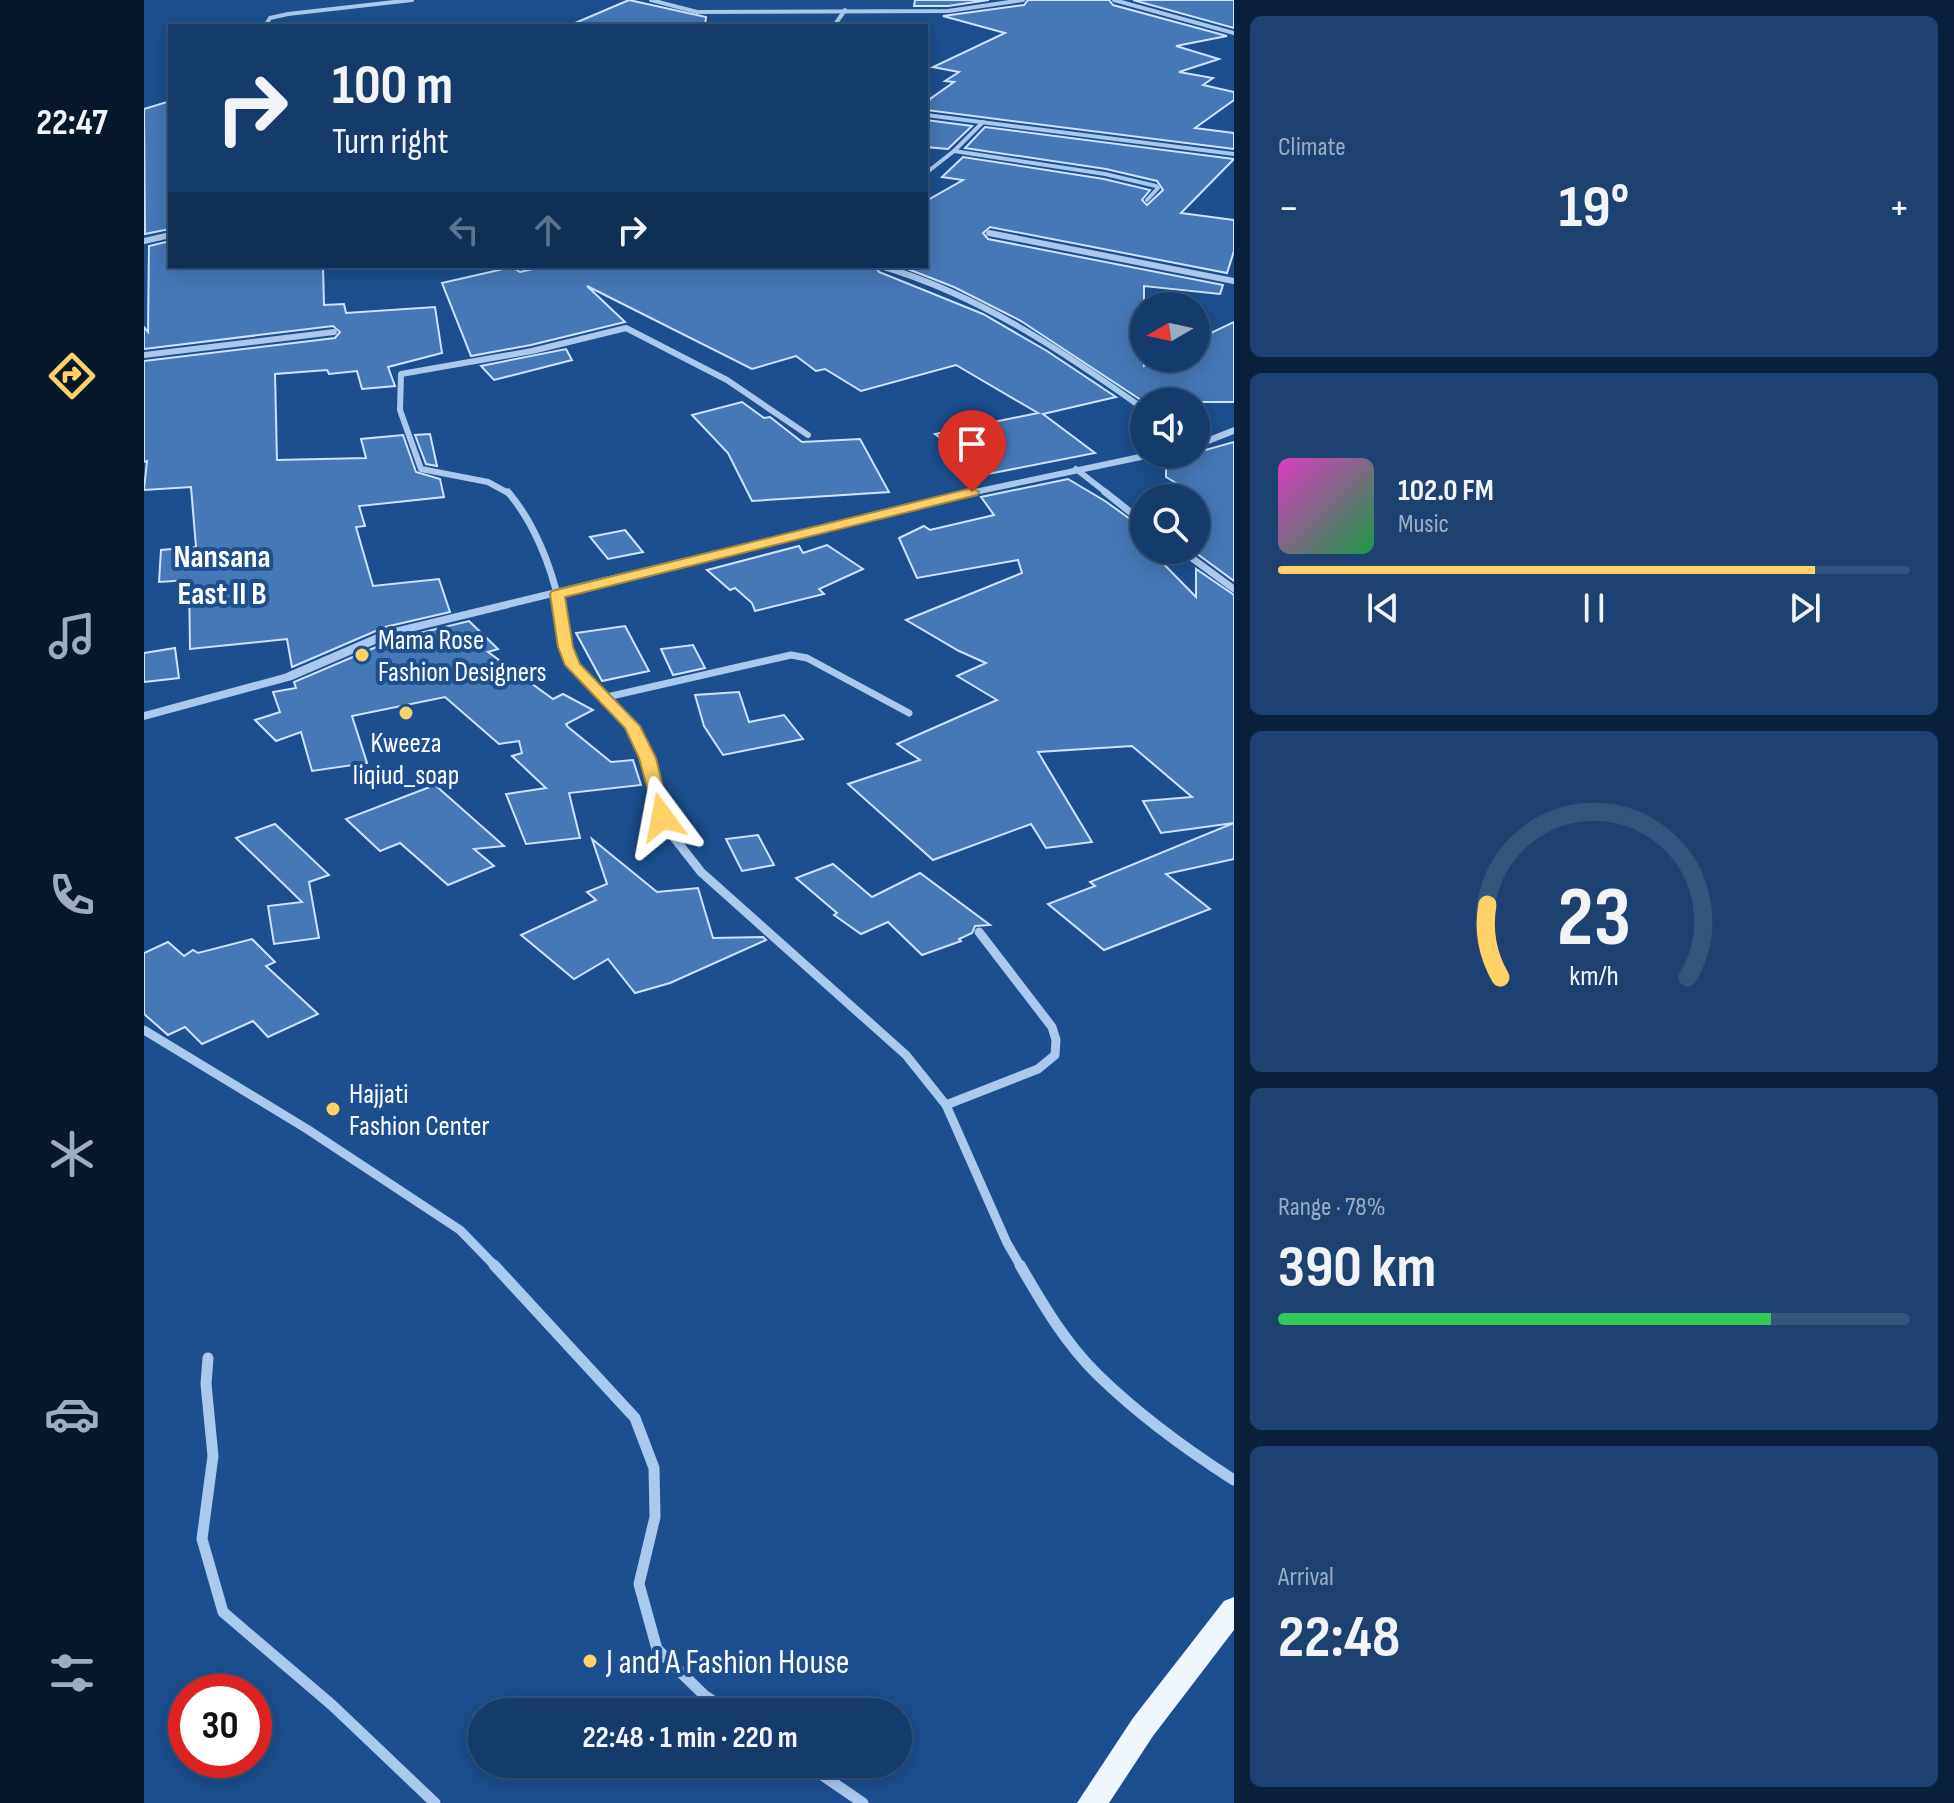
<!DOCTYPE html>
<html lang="en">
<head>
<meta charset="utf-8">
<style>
  body { margin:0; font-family:"Sofia Sans Condensed",sans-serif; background:#1d4271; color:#f1f3f6; height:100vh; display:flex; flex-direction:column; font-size:30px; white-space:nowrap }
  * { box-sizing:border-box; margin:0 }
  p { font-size:26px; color:#9dadc1 }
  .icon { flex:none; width:44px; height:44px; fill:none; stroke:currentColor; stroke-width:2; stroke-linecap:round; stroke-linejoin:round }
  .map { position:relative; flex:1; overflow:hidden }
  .sheet { display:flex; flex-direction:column; gap:16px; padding:16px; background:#0b203b; width:720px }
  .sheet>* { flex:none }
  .hud { position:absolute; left:24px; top:24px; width:760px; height:244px; border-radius:0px; box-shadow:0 4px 20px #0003,0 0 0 2px #33557e; background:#143b6b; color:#f1f3f6; overflow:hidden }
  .needle { width:52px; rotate:261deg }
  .controls { position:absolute; left:986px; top:292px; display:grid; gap:16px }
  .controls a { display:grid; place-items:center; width:80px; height:80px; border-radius:50%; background:#143b6b; box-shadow:0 4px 20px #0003,0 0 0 2px #33557e; font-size:40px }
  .speed { position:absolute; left:24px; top:1674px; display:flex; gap:16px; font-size:40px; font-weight:700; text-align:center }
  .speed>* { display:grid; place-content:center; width:104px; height:104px; border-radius:50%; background:#143b6b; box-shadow:0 4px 20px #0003,0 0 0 2px #33557e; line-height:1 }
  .speed .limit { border:12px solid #d22; background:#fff; color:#111 }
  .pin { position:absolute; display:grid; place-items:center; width:68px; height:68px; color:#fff; margin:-82px -34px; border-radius:50% 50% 50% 0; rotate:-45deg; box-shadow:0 0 8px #0007 }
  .pin .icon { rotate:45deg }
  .me { position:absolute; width:88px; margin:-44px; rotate:347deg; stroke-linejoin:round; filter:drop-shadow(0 0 6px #0008) }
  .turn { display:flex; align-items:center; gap:28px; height:168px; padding:0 32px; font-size:36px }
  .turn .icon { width:104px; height:104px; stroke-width:2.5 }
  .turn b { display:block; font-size:56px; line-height:68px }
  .lanes { display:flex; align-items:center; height:76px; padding:0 32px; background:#0003; justify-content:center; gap:40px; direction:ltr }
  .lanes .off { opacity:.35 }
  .big { font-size:60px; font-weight:700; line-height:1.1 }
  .sheet .widget { flex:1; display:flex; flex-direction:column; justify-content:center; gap:12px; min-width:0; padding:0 28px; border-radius:12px; background:#1d4271 }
  .sheet .dial { align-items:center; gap:0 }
  .dial svg { height:208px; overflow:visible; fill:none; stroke:#33557e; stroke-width:7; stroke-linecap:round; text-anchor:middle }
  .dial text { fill:#f1f3f6; stroke:none }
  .song { display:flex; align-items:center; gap:24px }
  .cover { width:96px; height:96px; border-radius:12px; background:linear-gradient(135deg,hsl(310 70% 55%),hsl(140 70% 35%)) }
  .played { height:8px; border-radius:4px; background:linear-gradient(90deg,#ffd166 85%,#33557e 85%) }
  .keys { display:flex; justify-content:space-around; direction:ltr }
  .heat { display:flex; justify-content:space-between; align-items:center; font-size:44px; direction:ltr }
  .charge { height:12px; border-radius:6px; background:linear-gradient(90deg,#34c759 78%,#33557e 0) }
  .trip { position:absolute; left:324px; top:1698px; width:444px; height:80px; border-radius:40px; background:#143b6b; box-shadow:0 4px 20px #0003,0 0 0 2px #33557e; font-weight:700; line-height:80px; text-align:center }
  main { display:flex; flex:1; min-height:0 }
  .tabs { display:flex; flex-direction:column; width:144px; justify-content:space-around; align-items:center; background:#08182b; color:#9dadc1 }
  .tabs .icon { width:56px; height:56px }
  .tabs .on { color:#ffd166 }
  .tabs b { font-size:36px; color:#f1f3f6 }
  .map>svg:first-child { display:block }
  .building { fill:#4478b7; stroke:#cfe3fa; stroke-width:2 }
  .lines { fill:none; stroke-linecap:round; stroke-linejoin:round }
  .minor-far4 { stroke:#a9c9ee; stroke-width:4 }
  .minor-far3 { stroke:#a9c9ee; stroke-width:6 }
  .minor-far2 { stroke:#a9c9ee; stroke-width:7 }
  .minor-far1 { stroke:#a9c9ee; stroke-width:9 }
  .minor { stroke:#a9c9ee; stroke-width:11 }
  .tertiary { fill:#a9c9ee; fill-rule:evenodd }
  .primary { fill:#f0f6ff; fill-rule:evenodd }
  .route { fill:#ffd166; stroke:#a68842; stroke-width:2 }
  .poi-dot { fill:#ffd166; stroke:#1b4f8f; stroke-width:3 }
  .labels { text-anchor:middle; stroke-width:8; stroke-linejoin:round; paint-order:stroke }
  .poi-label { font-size:28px; fill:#fff; stroke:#1b4f8f; text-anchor:start }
  .quarter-label { font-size:32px; font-weight:bold; fill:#fff; stroke:#1b4f8f }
  .near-poi-label { font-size:34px; fill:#fff; stroke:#1b4f8f; text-anchor:start }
</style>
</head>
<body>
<main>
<nav class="tabs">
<b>22:47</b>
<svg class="icon on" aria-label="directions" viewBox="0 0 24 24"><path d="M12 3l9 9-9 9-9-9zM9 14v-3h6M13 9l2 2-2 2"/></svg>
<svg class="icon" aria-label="music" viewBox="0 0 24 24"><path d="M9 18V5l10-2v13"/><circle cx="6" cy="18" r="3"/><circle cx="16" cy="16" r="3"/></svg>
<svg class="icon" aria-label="phone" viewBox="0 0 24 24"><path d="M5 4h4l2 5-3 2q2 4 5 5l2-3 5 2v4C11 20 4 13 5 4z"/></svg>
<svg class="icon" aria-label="climate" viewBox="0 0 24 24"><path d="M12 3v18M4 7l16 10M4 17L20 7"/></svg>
<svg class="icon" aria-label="car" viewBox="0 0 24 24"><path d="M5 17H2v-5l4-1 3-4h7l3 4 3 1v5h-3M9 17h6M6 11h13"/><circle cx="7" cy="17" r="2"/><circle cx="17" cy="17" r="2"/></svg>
<svg class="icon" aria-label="filters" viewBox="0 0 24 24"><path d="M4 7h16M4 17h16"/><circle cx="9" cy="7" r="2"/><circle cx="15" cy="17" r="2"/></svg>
</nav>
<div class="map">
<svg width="1090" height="1803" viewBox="0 0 1090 1803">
  <rect width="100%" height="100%" fill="#1b4f8f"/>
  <g class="building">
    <path d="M 485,0 L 562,17 L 561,26 L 424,26 Z"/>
    <path d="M 771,0 L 845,0 L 804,6 L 770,6 Z"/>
    <path d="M 884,0 L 965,0 L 969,5 L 1083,36 L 1032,46 L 1075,59 L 1035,72 L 1069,78 L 1059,85 L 1090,92 L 1090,100 L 1051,128 L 1090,133 L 1090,149 L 782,110 L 786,99 L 810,82 L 801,81 L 815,72 L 789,67 L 861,33 L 799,16 L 880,5 Z"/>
    <path d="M 989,0 L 1090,0 L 1090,28 Z"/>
    <path d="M 26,101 L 26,229 L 1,234 L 0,109 Z"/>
    <path d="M 782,120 L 828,126 L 804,149 L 782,147 Z"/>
    <path d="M 841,127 L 1090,159 L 1037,213 L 1090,220 L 1090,251 L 1083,273 L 846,227 L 839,233 L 844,239 L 1079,285 L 1076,294 L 1000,286 L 1000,366 L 1016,358 L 1052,358 L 1052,340 L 1090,322 L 1090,402 L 1000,402 L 877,321 L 810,287 L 756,266 L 782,266 L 782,201 L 819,180 L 798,177 L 819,157 L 960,179 L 1006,190 L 998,200 L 1003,205 L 1019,190 L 1013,181 L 962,169 L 821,148 Z"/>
    <path d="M 26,241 L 26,266 L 179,266 L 180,305 L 200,304 L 202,313 L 291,307 L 298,353 L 244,367 L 251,386 L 218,389 L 213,371 L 185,374 L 183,370 L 131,374 L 133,460 L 222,458 L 217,439 L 259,435 L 272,472 L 296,479 L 300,497 L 215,506 L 221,526 L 212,527 L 229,586 L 295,579 L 306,612 L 241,627 L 148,667 L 143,639 L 46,649 L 45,580 L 15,582 L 17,550 L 52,547 L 47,487 L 0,490 L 3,461 L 0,462 L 0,361 L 191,338 L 196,332 L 189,326 L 0,349 L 0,327 L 4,332 L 5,246 Z"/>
    <path d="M 403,266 L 731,266 L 735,272 L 839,314 L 903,351 L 972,397 L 899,414 L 951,453 L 844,474 L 791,434 L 894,413 L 812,365 L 717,391 L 681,369 L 672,371 L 652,356 L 608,369 L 443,286 L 481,322 L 387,345 L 327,356 L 298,283 L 368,267 L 376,272 Z"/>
    <path d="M 422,349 L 428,360 L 350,380 L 337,366 Z"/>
    <path d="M 598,402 L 620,418 L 626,417 L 658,442 L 716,439 L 745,492 L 608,501 L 584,453 L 548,415 Z"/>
    <path d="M 286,434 L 293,466 L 282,464 L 271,435 Z"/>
    <path d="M 1090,442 L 1090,581 L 1052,553 L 1052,498 L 1029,497 L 1049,493 L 1022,477 L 1022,461 Z"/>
    <path d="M 924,479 L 961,501 L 1000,529 L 1000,550 L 1006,550 L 1052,597 L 1052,569 L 1090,595 L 1090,859 L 1022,874 L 1066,909 L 960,950 L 904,904 L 951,886 L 946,882 L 1090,823 L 1017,833 L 999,801 L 1048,797 L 988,746 L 894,752 L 948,842 L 902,848 L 887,824 L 789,860 L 704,784 L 776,760 L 753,744 L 853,700 L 813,676 L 842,663 L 815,651 L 762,620 L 878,573 L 874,560 L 773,578 L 755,538 L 780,526 L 786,530 L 850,515 L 837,497 Z"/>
    <path d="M 481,530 L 499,552 L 464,559 L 446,537 Z"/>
    <path d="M 683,545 L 719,569 L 675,589 L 680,594 L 611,611 L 608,603 L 591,588 L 586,590 L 563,570 L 655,546 L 659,553 Z"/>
    <path d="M 325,621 L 354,649 L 344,652 L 409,699 L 419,694 L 449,710 L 422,724 L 424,727 L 467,762 L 489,760 L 497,785 L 425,793 L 436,838 L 382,844 L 362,794 L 402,788 L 368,756 L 378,753 L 375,741 L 355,744 L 301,697 L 208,716 L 223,763 L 168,771 L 157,732 L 132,741 L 111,720 L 136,712 L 129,692 L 152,688 L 150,682 L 251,639 Z"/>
    <path d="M 481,626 L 505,671 L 458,681 L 432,633 Z"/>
    <path d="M 549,645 L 561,668 L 529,675 L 517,649 Z"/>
    <path d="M 31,648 L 35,678 L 0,682 L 0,653 Z"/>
    <path d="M 595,692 L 605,722 L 640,715 L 659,739 L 579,755 L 560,726 L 551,695 Z"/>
    <path d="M 291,785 L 360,846 L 330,849 L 350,866 L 304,885 L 256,843 L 236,851 L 202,819 Z"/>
    <path d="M 131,824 L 185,875 L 165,882 L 175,938 L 130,944 L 124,906 L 158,902 L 92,838 Z"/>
    <path d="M 614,835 L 630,865 L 598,871 L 582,839 Z"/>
    <path d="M 448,839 L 513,892 L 554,888 L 569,938 L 619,937 L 622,940 L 526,983 L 491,993 L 464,959 L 430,979 L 377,935 L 452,900 L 443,892 L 463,884 Z"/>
    <path d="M 689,864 L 728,897 L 776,873 L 846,925 L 831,926 L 828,933 L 815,939 L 817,941 L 778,955 L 744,922 L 717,934 L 690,915 L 693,913 L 652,878 Z"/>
    <path d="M 108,939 L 131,962 L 122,966 L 174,1014 L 124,1037 L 109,1021 L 58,1044 L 41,1027 L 24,1035 L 0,1014 L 0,953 L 24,942 L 40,956 L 49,950 L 54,953 Z"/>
  </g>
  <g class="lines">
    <g class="minor-far4">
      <path d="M 507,0 L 553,12 L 804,11 L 879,0"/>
      <path d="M 970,0 L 1090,33"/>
      <path d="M 121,26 L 126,18 L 144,14 L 268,0"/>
      <path d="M 690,26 L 701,10"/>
      <path d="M 782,115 L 1090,154"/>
      <path d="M 839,122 L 810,151 L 961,174 L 1012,186 L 1014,188 L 1003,200"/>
      <path d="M 782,173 L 810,151"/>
    </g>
    <g class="minor-far3">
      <path d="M 845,233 L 1090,281"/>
      <path d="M 0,241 L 26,235"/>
      <path d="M 737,266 C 835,295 917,350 1000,409"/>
      <path d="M 0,355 L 190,332"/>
      <path d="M 932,469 L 964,494"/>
      <path d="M 366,494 L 344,482 L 277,469 L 256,410 L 257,374 L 388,351 L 482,328 L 583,380 L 664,435"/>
    </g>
    <g class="minor-far2">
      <path d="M 364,492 C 389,521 407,565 415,603 C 419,620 418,640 424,657 C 436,686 469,698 486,724 C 510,758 507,802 529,837"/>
      <path d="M 961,492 L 1000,523"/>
      <path d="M 1037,550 L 1090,589"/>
      <path d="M 463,697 L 647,655 L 663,658 L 765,713"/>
    </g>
    <g class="minor-far1">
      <path d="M 528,835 L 557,872 L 762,1055 L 802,1105 L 863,1243 L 877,1267"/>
      <path d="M 0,1030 L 163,1129 L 316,1230 L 352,1267"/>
      <path d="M 802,1105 L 894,1069 L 911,1055 L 912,1040 L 908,1027 L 835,932"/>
    </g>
    <g class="minor">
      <path d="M 350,1265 L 491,1418 L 510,1468 L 511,1517 L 495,1584 L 513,1649 L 560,1695 L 586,1712"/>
      <path d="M 876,1265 C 898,1303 921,1343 954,1375 C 994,1414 1043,1450 1090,1480"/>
      <path d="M 64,1358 L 62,1384 L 69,1456 L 58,1539 L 79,1612 L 188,1705 L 291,1803"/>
      <path d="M 662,1764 L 719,1803"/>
    </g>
    <g class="tertiary">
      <path d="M 1090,427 L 1090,434 L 1052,449 L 1052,442 Z"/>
      <path d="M 1000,453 L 1017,454 L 1012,457 L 802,501 L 250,636 L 148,680 L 0,720 L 0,712 L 140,674 L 242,630 L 802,495 Z"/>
    </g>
    <path class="primary" d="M 1090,1597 L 1090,1630 L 1009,1736 L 965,1803 L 933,1803 L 989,1718 L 1080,1601 Z"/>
  </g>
  <path class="route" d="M 828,488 L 835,492 L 833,495 L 421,597 L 429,647 L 436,664 L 496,726 L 512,758 L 526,817 L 518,822 L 512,820 L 495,758 L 481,728 L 421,665 L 414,647 L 406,594 L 408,591 Z"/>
  <g class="poi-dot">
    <circle cx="218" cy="655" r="8"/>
    <circle cx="262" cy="713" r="8"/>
    <circle cx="189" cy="1109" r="8"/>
    <circle cx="446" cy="1661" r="8"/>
  </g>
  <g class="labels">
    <g class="poi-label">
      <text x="234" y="649">Mama Rose<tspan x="234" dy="32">Fashion Designers</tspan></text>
      <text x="262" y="752" text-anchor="middle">Kweeza<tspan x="262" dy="32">liqiud_soap</tspan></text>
      <text x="205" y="1103">Hajjati<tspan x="205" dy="32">Fashion Center</tspan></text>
    </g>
    <g class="quarter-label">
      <text x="78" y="567">Nansana<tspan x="78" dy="37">East II B</tspan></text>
    </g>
    <g class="near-poi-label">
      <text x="462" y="1673">J and A Fashion House</text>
    </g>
  </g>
</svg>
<div class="controls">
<a><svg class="needle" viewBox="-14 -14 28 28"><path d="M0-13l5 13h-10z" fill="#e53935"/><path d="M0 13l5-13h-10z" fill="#9dadc1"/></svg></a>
<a><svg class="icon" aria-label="sound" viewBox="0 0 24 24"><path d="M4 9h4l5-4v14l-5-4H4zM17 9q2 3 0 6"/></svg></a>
<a><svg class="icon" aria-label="search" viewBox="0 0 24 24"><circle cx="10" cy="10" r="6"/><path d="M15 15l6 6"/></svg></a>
</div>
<div class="speed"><div class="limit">30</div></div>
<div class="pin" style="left:828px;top:492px;background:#d93025"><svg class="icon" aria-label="arrive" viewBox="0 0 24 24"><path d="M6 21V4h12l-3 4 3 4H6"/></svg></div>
<svg class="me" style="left:518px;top:817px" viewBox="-20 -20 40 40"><path d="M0-17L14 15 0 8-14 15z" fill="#ffd166" stroke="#fff" stroke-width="4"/></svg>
<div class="trip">22:48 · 1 min · 220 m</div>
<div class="hud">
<div class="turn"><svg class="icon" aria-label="right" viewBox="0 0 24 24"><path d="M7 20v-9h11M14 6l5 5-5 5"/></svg><div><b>100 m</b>Turn right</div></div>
<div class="lanes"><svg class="icon off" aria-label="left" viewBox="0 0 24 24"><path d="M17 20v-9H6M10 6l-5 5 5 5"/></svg><svg class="icon off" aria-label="ahead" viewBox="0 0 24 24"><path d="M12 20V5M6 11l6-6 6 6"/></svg><svg class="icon" aria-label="right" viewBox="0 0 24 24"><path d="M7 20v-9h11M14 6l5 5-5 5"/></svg></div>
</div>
</div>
<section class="sheet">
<div class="widget"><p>Climate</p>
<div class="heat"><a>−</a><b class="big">19°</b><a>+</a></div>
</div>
<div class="widget">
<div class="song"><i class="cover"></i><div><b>102.0 FM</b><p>Music</p></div></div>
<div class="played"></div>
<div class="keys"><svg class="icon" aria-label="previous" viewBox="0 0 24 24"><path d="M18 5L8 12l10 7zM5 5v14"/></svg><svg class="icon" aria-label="pause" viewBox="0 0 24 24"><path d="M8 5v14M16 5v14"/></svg><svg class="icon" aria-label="next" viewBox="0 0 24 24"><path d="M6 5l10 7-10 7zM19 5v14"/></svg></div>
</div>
<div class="widget dial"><svg viewBox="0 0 100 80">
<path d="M14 69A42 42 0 1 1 86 69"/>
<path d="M14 69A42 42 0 0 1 9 41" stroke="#ffd166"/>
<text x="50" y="56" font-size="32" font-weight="700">23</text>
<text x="50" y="72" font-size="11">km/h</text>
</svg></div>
<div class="widget"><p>Range · 78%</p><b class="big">390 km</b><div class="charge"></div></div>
<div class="widget"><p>Arrival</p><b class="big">22:48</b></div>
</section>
</main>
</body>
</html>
